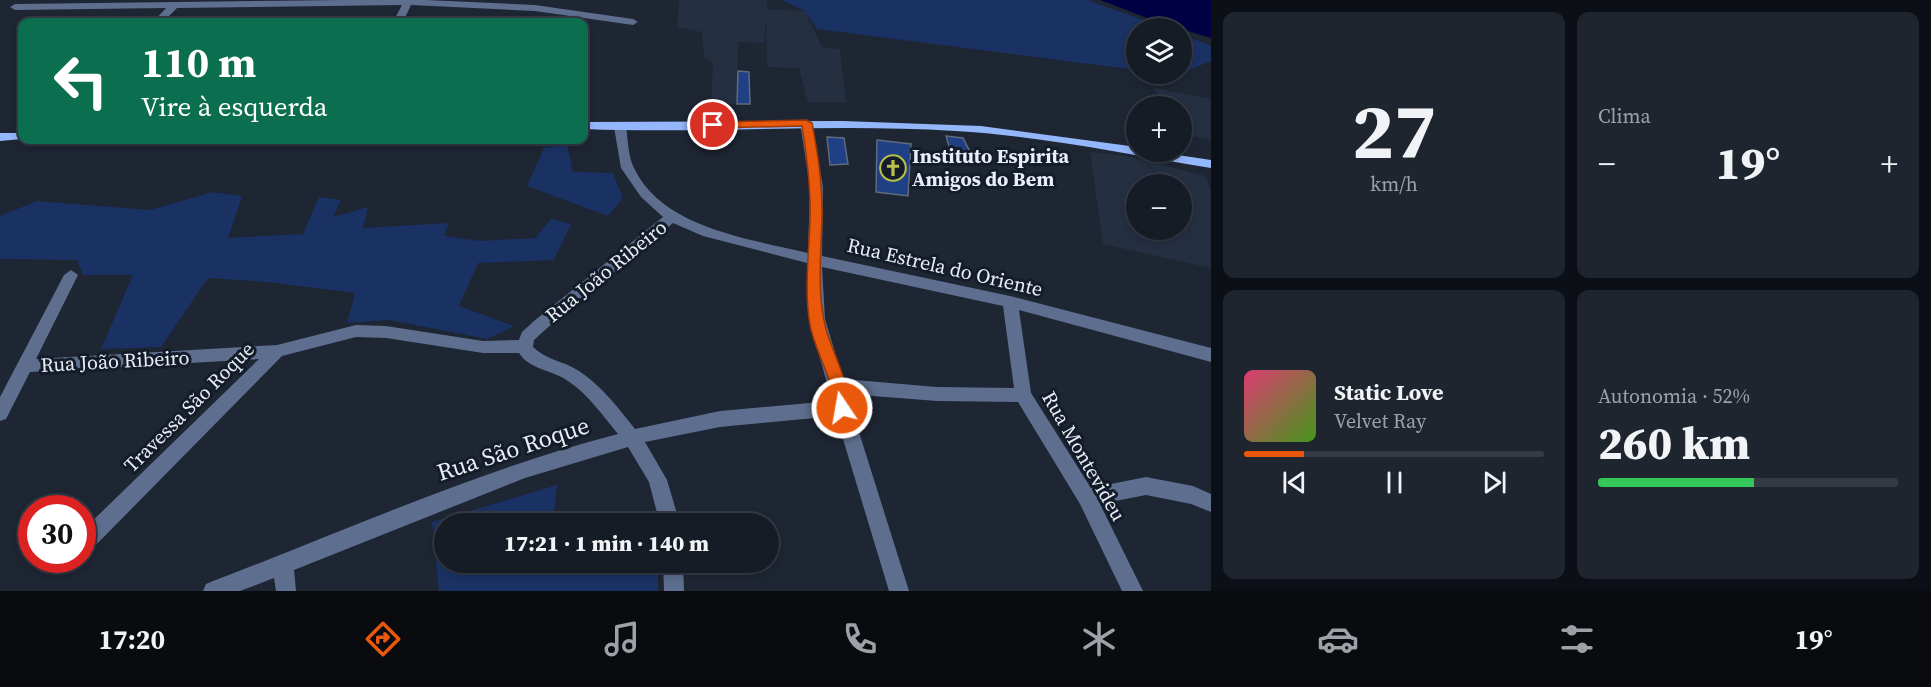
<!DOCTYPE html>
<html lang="pt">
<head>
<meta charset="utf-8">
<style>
  body { margin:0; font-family:"Source Serif 4",serif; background:#1f252e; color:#f1f3f6; height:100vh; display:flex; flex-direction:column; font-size:22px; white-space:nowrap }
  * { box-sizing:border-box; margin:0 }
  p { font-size:20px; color:#9ea1a7 }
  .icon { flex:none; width:33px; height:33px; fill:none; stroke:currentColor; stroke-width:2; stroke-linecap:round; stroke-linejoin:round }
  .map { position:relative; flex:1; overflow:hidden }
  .drawer { display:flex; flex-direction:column; gap:12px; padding:12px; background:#0c0f15; width:720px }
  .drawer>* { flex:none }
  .banner { position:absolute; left:18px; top:18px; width:570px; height:126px; border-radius:12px; box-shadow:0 3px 9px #0003,0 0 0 2px #353a43; background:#0b6e4f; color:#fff; overflow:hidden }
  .controls { position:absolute; left:1126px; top:18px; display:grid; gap:12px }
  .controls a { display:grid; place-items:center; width:66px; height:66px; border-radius:50%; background:#161c26; box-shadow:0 3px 9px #0003,0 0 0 2px #353a43; font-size:30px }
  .speed { position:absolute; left:18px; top:495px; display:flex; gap:12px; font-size:30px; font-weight:700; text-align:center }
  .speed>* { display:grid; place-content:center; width:78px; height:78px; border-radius:50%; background:#161c26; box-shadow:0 3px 9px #0003,0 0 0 2px #353a43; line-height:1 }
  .speed .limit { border:9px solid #d22; background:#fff; color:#111 }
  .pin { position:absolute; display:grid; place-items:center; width:51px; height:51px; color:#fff; margin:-26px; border:3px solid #fff; border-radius:50%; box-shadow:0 2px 6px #0007 }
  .me { position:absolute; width:66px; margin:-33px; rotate:348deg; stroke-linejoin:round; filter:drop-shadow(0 0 4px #0008) }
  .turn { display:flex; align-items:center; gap:21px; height:126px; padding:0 24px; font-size:27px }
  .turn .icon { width:78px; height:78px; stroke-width:2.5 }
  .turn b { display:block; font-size:42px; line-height:51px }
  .big { font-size:45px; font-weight:800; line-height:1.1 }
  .drawer .card { flex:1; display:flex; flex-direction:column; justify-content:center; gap:9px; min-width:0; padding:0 21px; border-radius:12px; background:#1f252e }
  .drawer .dial { align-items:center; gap:0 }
  .dial b { font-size:78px; line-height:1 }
  .song { display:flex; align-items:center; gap:18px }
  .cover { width:72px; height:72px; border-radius:9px; background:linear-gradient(135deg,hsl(340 70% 55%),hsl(100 70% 35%)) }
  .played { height:6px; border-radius:3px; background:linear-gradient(90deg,#ea580c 20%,#353a43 20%) }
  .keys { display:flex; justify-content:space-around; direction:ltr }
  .heat { display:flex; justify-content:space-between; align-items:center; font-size:33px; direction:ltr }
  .charge { height:9px; border-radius:4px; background:linear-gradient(90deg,#34c759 52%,#353a43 0) }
  .drawer .tiles { flex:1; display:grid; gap:12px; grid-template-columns:repeat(2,1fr) }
  .trip { position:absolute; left:434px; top:513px; width:345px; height:60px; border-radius:30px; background:#161c26; box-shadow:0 3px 9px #0003,0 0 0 2px #353a43; font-weight:800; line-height:60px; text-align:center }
  .menu { display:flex; height:96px; justify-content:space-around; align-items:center; background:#090b0f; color:#9ea1a7 }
  .menu .icon { width:42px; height:42px }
  .menu .current { color:#ea580c }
  .menu b { font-size:27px; color:#f1f3f6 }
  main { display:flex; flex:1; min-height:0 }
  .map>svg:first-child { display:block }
  .built { fill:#252f42; fill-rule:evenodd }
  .green { fill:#1a3163 }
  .water { fill:#004 }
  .building { fill:#204085; stroke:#616a7b; stroke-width:1.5 }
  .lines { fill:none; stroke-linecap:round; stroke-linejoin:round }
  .street { fill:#5d6e8e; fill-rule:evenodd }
  .primary { fill:#94b6fa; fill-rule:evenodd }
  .route { fill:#ea580c; stroke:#983908; stroke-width:1.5 }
  .labels { text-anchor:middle; stroke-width:6; stroke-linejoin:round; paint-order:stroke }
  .poi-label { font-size:20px; font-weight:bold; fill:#e8eef7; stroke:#151c29; text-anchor:start }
  .street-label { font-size:20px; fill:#e8eef7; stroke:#151c29 }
  .near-street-label { font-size:24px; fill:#e8eef7; stroke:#151c29 }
</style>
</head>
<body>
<main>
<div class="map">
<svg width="1211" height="591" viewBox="0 0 1211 591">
  <rect width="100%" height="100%" fill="#1e2533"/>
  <g class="built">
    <path d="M 679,0 L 767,0 L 767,9 L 805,11 L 822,47 L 840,49 L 846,102 L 808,102 L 799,68 L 767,67 L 766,18 L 764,43 L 738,42 L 737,104 L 711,105 L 713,63 L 704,57 L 702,32 L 677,27 Z"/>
    <path d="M 1154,88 L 1211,99 L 1211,140 L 1182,134 L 1182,106 L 1164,106 Z"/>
    <path d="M 1090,152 L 1126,156 L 1206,176 L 1211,192 L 1211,268 L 1103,244 ZM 1137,184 L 1182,184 L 1182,230 L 1137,230 Z"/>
  </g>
  <g class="green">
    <path d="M 781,0 L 1087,0 L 1166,28 L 1137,28 L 1137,70 L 817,29 L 805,11 Z"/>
    <path d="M 1182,34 L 1211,46 L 1211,61 L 1182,73 Z"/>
    <path d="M 567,144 L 573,172 L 613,173 L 623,198 L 608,216 L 527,186 L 544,148 Z"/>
    <path d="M 212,192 L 242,196 L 228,238 L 303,234 L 319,197 L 341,200 L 333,217 L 368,207 L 363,228 L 449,223 L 444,236 L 479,241 L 535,238 L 551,219 L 571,224 L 554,260 L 478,263 L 459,306 L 514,326 L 487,339 L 389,320 L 347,323 L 355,293 L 267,282 L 208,278 L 161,347 L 101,349 L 133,275 L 83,275 L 77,260 L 0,259 L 0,216 L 37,201 L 150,210 Z"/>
    <path d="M 557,485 L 553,523 L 444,524 L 444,562 L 658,563 L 658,591 L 439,591 L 432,522 Z"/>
  </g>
  <path class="water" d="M 1100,0 L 1211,0 L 1211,38 L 1155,21 Z"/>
  <g class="building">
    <path d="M 738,71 L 749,72 L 750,104 L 737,104 Z"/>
    <path d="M 946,136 L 963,138 L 975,162 L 953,160 Z"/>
    <path d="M 827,137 L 844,138 L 848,164 L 830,165 Z"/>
    <path d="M 877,140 L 911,144 L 908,196 L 876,192 Z"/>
  </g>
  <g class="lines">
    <g class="street">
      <path d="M 343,0 L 426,0 L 535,5 L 633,19 L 638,22 L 633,25 L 535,11 L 411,5 L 403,22 L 393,22 L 402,5 L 177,8 L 163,22 L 153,22 L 166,8 L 15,10 L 10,7 L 15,4 Z"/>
      <path d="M 806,119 L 812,123 L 823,187 L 822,256 L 1010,296 L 1211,348 L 1211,362 L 1019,310 L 1031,393 L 1091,488 L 1146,477 L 1193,486 L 1211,494 L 1211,512 L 1191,504 L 1146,495 L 1100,504 L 1143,591 L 1122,591 L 1080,504 L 1018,402 L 937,401 L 847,394 L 909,591 L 889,591 L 836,416 L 720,427 L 645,442 L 667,480 L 680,524 L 660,524 L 649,482 L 628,447 L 525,478 L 294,570 L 296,591 L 276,591 L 274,578 L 240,591 L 203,591 L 206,584 L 213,581 C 347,530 479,470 618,434 C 603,416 588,394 568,381 C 553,370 530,370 519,353 L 483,353 L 386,338 L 356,337 L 282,356 L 89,552 L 82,555 L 82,531 L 259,359 L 30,372 L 6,419 L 0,421 L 0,397 L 64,275 L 71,270 L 78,275 L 36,359 L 277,345 L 356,325 L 386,326 L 483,341 L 519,340 L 522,332 L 534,321 L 663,217 L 641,197 L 621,168 L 614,127 L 620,123 L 626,127 C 628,139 628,157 634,168 C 662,228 750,239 808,253 L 810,187 L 800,123 ZM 673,223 L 703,236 L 807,263 L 809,319 L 832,401 L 720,411 L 635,429 C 619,409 601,385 579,371 C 564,361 546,360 533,347 L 534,340 L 546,329 ZM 822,267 L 1003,306 L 1014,388 L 937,387 L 843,379 L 825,319 Z"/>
      <path d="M 663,562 L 683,562 L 684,591 L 664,591 Z"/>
    </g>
    <g class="primary">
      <path d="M 843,121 L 981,126 L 1137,147 L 1137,152 L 1158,152 L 1211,160 L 1211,168 C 1126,154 1042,136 955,131 C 832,123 707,134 584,129 L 584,122 Z"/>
      <path d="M 0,133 L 22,133 L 22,139 L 0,141 Z"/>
    </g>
  </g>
  <path class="route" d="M 806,120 L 812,123 C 818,155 823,186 822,219 C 821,254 817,291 825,325 C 829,346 856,395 848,413 L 842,415 L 837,413 C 832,405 833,395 831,386 C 825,365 814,346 810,325 C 804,290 809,253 810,218 C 811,187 807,157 802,126 L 713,128 L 708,125 L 713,122 Z"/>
  <defs>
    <g id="church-ring" transform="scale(1.35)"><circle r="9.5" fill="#151c29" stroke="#b8c147" stroke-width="1.5"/><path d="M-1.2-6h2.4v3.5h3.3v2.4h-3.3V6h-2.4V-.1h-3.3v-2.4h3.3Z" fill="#b8c147"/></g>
  </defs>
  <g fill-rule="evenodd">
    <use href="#church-ring" x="893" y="168"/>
  </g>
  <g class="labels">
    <g class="poi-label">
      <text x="912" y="163">Instituto Espirita<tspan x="912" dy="23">Amigos do Bem</tspan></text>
    </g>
    <g class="street-label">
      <text transform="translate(945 267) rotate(13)" y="7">Rua Estrela do Oriente</text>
      <text transform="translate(606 271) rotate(-39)" y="7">Rua João Ribeiro</text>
      <text transform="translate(115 361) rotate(-3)" y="7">Rua João Ribeiro</text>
      <text transform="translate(189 407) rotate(-45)" y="7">Travessa São Roque</text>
      <text transform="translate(1084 456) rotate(60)" y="7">Rua Montevideu</text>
    </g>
    <g class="near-street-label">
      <text transform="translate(513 449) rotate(-18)" y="8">Rua São Roque</text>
    </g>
  </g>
</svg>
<div class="controls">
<a><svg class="icon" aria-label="layers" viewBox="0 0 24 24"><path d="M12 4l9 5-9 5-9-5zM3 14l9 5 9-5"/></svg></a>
<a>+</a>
<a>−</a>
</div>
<div class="speed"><div class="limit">30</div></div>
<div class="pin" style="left:713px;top:125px;background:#d93025"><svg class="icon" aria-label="arrive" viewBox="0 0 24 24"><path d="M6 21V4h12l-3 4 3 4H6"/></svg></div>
<svg class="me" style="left:842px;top:408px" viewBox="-20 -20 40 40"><circle r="17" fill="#ea580c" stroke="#fff" stroke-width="3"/><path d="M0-11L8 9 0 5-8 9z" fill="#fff"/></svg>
<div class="trip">17:21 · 1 min · 140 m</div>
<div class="banner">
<div class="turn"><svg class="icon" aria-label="left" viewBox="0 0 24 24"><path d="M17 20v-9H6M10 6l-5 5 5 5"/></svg><div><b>110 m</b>Vire à esquerda</div></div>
</div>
</div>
<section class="drawer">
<div class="tiles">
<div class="card dial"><b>27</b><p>km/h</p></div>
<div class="card"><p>Clima</p>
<div class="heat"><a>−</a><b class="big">19°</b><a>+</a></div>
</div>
<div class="card">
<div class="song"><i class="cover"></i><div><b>Static Love</b><p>Velvet Ray</p></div></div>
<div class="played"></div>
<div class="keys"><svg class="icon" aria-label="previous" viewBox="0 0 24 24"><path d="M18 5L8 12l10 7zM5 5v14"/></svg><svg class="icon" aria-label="pause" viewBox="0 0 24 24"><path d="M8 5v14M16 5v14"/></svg><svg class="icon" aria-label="next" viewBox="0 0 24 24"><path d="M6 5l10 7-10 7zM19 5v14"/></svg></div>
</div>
<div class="card"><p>Autonomia · 52%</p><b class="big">260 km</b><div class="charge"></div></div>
</div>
</section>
</main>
<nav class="menu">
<b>17:20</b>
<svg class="icon current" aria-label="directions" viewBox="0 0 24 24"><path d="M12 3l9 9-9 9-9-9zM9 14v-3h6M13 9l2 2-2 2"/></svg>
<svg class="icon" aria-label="music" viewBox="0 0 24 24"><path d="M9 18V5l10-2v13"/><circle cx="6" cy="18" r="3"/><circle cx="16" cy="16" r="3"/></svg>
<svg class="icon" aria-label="phone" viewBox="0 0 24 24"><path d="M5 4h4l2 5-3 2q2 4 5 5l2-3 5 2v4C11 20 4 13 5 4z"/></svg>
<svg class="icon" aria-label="climate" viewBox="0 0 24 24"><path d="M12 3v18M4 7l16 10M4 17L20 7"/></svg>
<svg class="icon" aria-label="car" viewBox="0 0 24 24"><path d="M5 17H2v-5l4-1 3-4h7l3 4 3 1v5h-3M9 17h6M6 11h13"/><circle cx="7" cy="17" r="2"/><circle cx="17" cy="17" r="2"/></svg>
<svg class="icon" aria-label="filters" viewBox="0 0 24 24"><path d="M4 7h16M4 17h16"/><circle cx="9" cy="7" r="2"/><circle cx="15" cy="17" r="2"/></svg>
<b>19°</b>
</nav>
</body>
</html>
